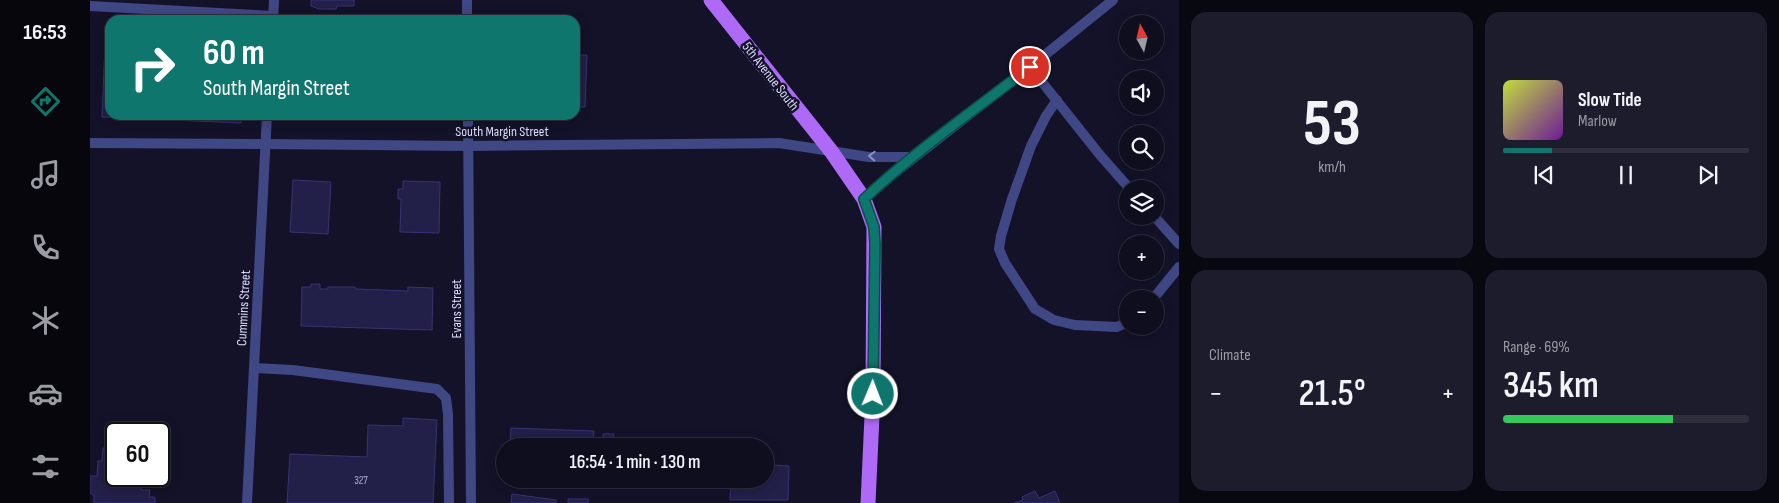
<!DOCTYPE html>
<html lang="en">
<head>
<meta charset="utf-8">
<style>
  body { margin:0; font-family:"Sofia Sans Condensed",sans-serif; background:#1c1c2c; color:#f1f3f6; height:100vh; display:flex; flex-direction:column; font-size:19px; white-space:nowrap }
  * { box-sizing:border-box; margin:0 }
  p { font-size:16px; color:#9b9ca4 }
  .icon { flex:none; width:28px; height:28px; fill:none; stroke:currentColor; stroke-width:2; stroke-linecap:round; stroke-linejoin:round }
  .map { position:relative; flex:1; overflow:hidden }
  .side { display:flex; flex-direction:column; gap:12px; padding:12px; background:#080811; width:600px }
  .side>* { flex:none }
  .hud { position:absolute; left:15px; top:15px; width:475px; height:105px; border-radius:15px; box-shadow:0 2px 12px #0003,0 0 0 1px #2e2e3d; background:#0f766e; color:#fff; overflow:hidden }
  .needle { width:32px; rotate:352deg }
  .controls { position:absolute; left:1029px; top:15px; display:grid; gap:10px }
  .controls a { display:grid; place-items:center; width:45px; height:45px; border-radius:50%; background:#0e0e1f; box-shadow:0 2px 12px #0003,0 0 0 1px #2e2e3d; font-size:25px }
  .speed { position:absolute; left:15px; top:422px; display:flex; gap:10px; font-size:25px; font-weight:700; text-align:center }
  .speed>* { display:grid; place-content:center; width:65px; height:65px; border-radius:50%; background:#0e0e1f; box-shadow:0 2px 12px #0003,0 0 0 1px #2e2e3d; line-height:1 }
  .speed .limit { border:2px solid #111; border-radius:8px; background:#fff; color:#111 }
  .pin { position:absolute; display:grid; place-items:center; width:42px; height:42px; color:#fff; margin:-21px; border:2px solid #fff; border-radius:50%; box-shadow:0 1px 5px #0007 }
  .me { position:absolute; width:55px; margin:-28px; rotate:1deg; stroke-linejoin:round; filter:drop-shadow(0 0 4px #0008) }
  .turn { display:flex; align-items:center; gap:18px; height:105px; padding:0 15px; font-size:22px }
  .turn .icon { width:65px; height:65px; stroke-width:2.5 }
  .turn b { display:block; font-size:35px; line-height:42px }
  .big { font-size:38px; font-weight:600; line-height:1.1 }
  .side .card { flex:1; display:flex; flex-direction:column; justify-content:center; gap:8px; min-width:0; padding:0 18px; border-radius:15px; background:#1c1c2c }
  .side .dial { align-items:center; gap:0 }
  .dial b { font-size:65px; line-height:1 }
  .song { display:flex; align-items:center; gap:15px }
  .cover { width:60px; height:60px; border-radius:8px; background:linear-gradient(135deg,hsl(70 70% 55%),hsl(280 70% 35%)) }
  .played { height:5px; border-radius:2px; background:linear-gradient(90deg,#0f766e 20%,#2e2e3d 20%) }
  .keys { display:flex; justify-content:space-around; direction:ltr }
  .heat { display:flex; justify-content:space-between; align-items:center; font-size:28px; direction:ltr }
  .charge { height:8px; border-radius:4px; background:linear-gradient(90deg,#34c759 69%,#2e2e3d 0) }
  .side .tiles { flex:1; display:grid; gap:12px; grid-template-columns:repeat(2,1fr) }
  .trip { position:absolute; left:406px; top:438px; width:278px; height:50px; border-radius:25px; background:#0e0e1f; box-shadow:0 2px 12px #0003,0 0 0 1px #2e2e3d; font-weight:600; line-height:50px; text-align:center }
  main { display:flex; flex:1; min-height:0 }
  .tab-bar { display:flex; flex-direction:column; width:90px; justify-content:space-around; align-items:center; background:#06060c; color:#9b9ca4 }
  .tab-bar .icon { width:35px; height:35px }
  .tab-bar .selected { color:#0f766e }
  .tab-bar b { font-size:22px; color:#f1f3f6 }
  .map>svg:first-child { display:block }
  .building { fill:#221f49; stroke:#373373 }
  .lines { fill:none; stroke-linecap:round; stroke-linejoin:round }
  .lane { stroke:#404785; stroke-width:10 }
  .street { stroke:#404785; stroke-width:10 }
  .primary { stroke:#ae6af6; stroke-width:15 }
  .oneway { stroke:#8e92c1 }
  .route-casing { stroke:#0a4d48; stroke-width:12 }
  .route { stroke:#0f766e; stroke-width:9 }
  .labels { text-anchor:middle; stroke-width:5; stroke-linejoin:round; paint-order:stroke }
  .number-label { font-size:11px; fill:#aeaed0 }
  .street-label { font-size:14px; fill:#dcddfd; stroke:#131229 }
</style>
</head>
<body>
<main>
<nav class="tab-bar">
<b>16:53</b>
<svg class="icon selected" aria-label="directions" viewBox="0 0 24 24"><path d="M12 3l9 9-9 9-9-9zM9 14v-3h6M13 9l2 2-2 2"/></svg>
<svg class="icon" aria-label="music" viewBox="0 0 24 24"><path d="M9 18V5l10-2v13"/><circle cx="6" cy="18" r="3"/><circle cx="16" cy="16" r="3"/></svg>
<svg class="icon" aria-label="phone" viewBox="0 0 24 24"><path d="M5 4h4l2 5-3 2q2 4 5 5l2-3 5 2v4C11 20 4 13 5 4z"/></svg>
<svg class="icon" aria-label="climate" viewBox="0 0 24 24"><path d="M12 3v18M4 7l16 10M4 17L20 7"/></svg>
<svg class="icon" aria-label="car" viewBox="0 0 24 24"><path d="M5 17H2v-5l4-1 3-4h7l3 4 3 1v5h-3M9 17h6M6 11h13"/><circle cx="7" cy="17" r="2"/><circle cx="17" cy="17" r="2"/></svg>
<svg class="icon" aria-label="filters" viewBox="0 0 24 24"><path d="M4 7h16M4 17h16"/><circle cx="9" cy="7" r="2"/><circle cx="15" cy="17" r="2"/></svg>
</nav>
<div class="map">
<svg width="1089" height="503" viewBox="0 0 1089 503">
  <rect width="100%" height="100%" fill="#131229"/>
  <g class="building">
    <path d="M 221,0 L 264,0 L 264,6 L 247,6 L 246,9 L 229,9 L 221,6 Z"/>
    <path d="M 15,44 L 20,44 L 20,115 L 152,115 L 151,123 L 12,117 Z"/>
    <path d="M 485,55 L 497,55 L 495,107 L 485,107 Z"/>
    <path d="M 203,180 L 241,182 L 238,234 L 200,232 Z"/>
    <path d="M 313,181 L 350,182 L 349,233 L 310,232 L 311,199 L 308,199 L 308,189 L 313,189 Z"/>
    <path d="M 221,284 L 230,284 L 230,289 L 238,289 L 238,287 L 265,287 L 266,289 L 318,291 L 318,287 L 343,288 L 342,330 L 211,326 L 212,287 L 221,287 Z"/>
    <path d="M 313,418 L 347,420 L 343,503 L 197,503 L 200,454 L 277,457 L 278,425 L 313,426 Z"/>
    <path d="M 421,428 L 504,431 L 503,446 L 420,446 Z"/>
    <path d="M 513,434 L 524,434 L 523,446 L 513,446 Z"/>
    <path d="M 13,448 L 26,448 L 26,476 L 52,476 L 51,490 L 60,490 L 59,497 L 65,497 L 65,503 L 4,503 L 4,495 L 0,493 L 0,476 L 7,476 L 8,461 L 12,461 Z"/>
    <path d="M 682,465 L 699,466 L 698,500 L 640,500 L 641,479 L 675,479 L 675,472 L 682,472 Z"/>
    <path d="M 423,479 L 465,479 L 465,484 L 423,483 Z"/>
    <path d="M 945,491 L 949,498 L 965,491 L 970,503 L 924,503 L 933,500 L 932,497 Z"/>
    <path d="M 422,494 L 466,500 L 466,503 L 421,503 Z"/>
    <rect x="478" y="499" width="20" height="4"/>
  </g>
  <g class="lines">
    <g class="lane">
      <path d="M 0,6 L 183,16"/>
      <path d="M 940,67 L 1010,155 L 1040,189"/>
      <path d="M 967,100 L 956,116 L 941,146 L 922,199 L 911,236 L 909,249 L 915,263 L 945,309 L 964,320 L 985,325 L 1027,327 L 1038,322"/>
      <path d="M 0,143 L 175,144"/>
      <path d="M 1064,216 L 1089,244"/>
      <path d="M 1063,299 L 1089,267"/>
      <path d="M 164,368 L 203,370 L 347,389 L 356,398 L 358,414 L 359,503"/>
    </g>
    <g class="street">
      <path d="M 377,0 L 377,20"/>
      <path d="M 183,20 L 184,0"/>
      <path d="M 378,115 L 381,503"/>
      <path d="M 175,144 L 378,146 L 689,143 L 779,157 L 824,157"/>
      <path d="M 774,199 L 793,182 L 940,67 L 1023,0"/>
      <path d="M 157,503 L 177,115"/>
    </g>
    <path class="primary" d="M 621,0 L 741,151 L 774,199 L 784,227 L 783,394 L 778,503"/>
  </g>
  <defs><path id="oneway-chevron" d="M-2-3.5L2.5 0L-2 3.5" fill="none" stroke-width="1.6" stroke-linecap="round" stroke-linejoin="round" transform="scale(1.25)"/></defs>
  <use class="oneway" href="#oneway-chevron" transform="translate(782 156) rotate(-177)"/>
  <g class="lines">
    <g class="route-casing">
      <path id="route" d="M 783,394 L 785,244 L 784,227 L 774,199 C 825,151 885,110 940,67"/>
    </g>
    <use href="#route" class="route"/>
  </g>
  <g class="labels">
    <g class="number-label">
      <text x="271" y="484">327</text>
    </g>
    <g class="street-label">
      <text transform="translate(681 76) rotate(52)" y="5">5th Avenue South</text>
      <text x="412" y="136">South Margin Street</text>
      <text transform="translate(153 308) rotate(-87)" y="5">Cummins Street</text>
      <text transform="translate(366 309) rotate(-90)" y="5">Evans Street</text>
    </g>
  </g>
</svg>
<div class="controls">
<a><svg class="needle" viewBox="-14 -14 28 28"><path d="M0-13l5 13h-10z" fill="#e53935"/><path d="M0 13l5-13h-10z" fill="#9b9ca4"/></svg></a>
<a><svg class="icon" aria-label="sound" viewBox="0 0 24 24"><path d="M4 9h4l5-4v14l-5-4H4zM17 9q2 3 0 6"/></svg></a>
<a><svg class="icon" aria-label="search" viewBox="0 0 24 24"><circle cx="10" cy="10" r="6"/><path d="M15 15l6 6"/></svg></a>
<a><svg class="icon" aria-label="layers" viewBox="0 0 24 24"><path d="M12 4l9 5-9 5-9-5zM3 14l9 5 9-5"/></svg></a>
<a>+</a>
<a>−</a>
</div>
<div class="speed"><div class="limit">60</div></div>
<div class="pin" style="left:940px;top:67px;background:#d93025"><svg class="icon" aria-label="arrive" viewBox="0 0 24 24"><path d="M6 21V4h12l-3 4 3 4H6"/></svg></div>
<svg class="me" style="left:783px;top:394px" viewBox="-20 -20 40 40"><circle r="17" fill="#0f766e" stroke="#fff" stroke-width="3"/><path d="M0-11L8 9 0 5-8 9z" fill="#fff"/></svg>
<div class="trip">16:54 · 1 min · 130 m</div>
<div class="hud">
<div class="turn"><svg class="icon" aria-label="right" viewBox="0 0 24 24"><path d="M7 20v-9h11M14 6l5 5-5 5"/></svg><div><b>60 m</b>South Margin Street</div></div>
</div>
</div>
<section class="side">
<div class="tiles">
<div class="card dial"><b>53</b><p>km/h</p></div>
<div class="card">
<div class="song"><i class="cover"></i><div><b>Slow Tide</b><p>Marlow</p></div></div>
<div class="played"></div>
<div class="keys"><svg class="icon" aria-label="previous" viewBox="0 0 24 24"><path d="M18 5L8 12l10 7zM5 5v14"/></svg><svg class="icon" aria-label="pause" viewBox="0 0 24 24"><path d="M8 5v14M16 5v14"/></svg><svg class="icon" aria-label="next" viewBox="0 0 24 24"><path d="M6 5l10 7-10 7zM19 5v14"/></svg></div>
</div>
<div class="card"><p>Climate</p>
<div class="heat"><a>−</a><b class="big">21.5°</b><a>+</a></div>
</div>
<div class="card"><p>Range · 69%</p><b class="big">345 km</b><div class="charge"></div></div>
</div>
</section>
</main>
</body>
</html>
